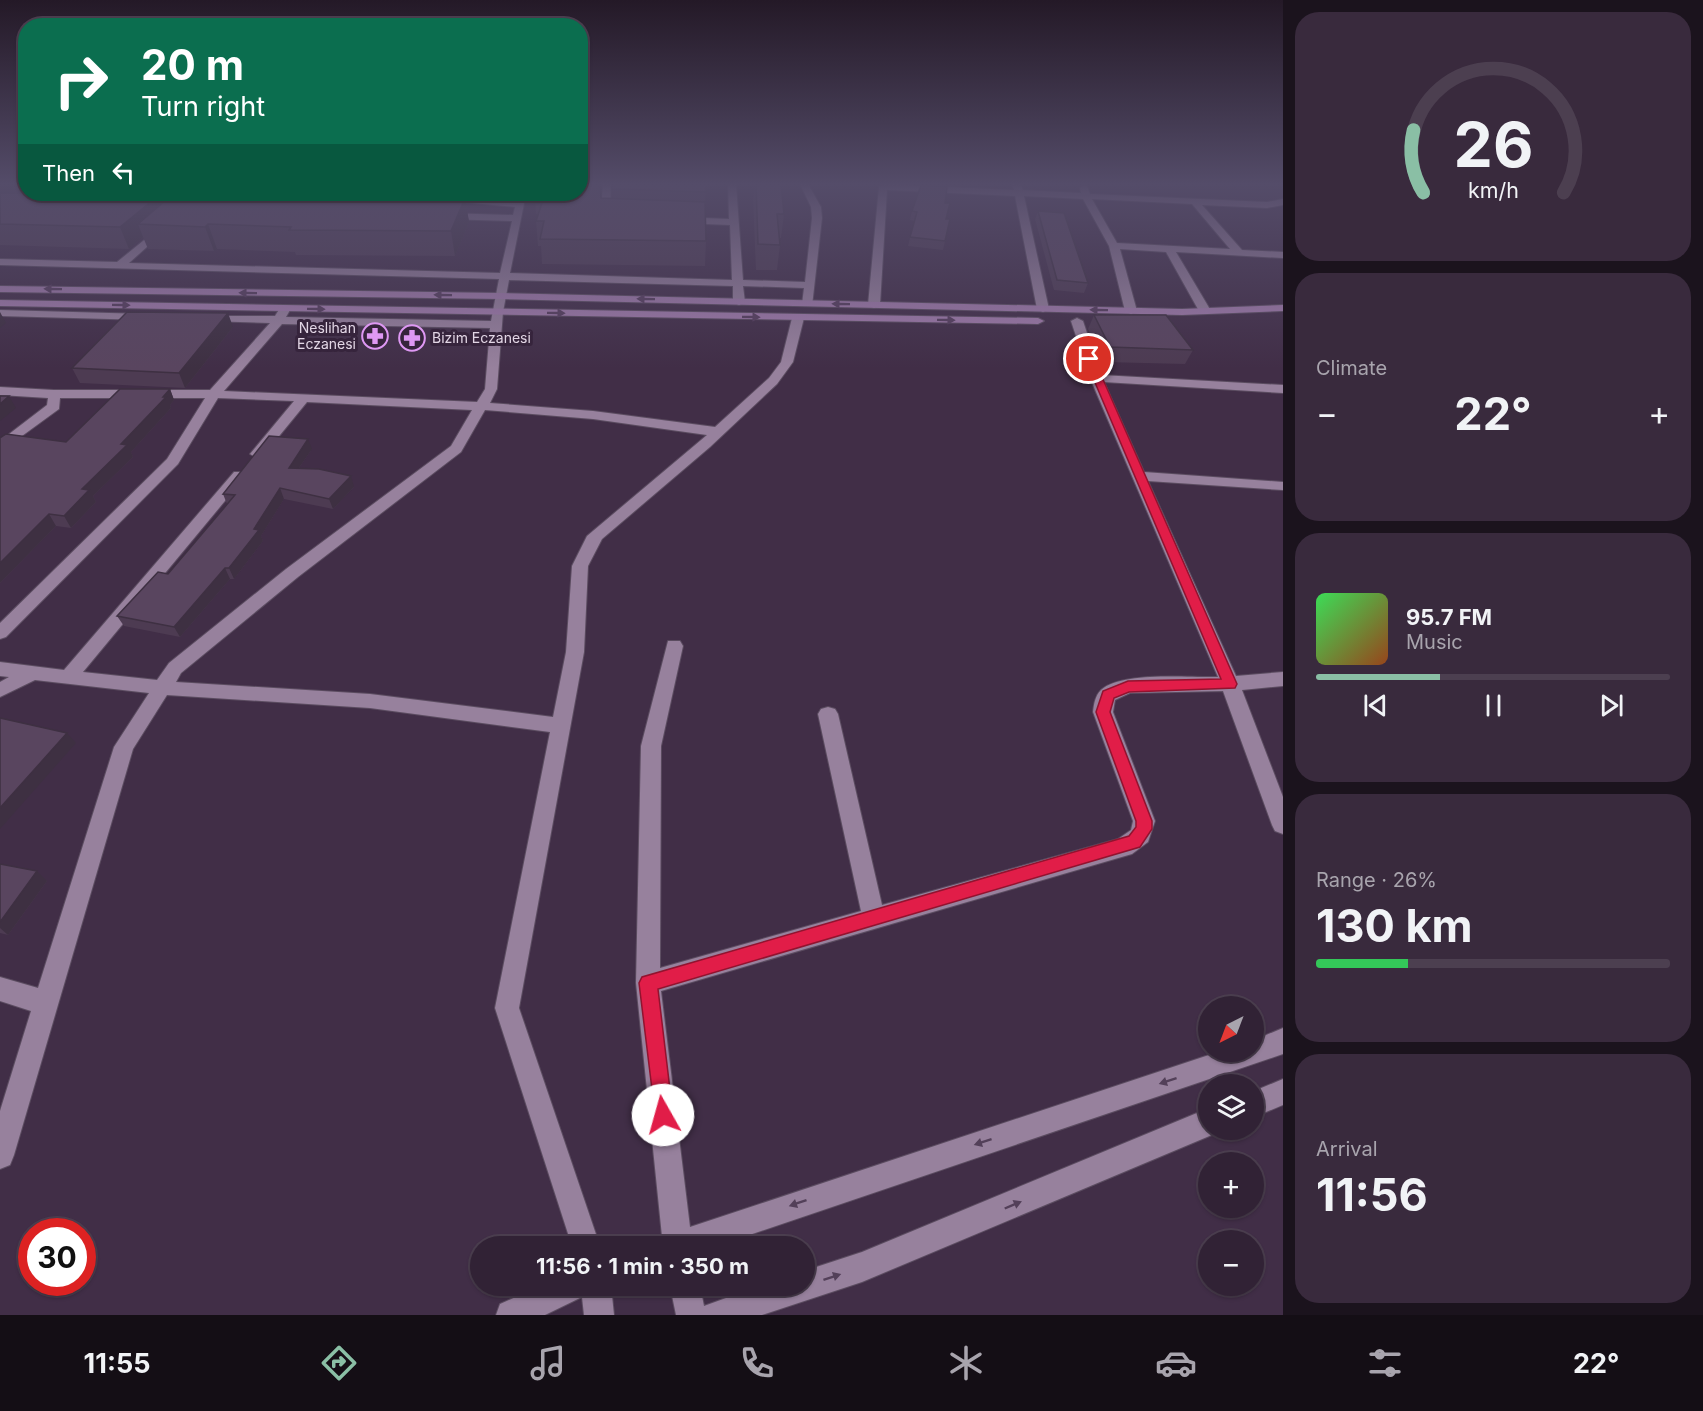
<!DOCTYPE html>
<html lang="en">
<head>
<meta charset="utf-8">
<style>
  body { margin:0; font-family:Inter,sans-serif; background:#392a3d; color:#f1f3f6; height:100vh; display:flex; flex-direction:column; font-size:22px; white-space:nowrap }
  * { box-sizing:border-box; margin:0 }
  p { font-size:20px; color:#a8a4ad }
  .icon { flex:none; width:33px; height:33px; fill:none; stroke:currentColor; stroke-width:2; stroke-linecap:round; stroke-linejoin:round }
  .map { position:relative; flex:1; overflow:hidden }
  .details { display:flex; flex-direction:column; gap:12px; padding:12px; background:#1b131d; width:420px }
  .details>* { flex:none }
  .hud { position:absolute; left:18px; top:18px; width:570px; height:183px; border-radius:24px; box-shadow:0 2px 4px #0004,0 0 0 2px #4c3f50; background:#0b6e4f; color:#fff; overflow:hidden }
  .needle { width:39px; rotate:222deg }
  .tools { position:absolute; left:1198px; top:996px; display:grid; gap:12px }
  .tools a { display:grid; place-items:center; width:66px; height:66px; border-radius:50%; background:#312235; box-shadow:0 2px 4px #0004,0 0 0 2px #4c3f50; font-size:30px }
  .speed { position:absolute; left:18px; top:1218px; display:flex; gap:12px; font-size:30px; font-weight:700; text-align:center }
  .speed>* { display:grid; place-content:center; width:78px; height:78px; border-radius:50%; background:#312235; box-shadow:0 2px 4px #0004,0 0 0 2px #4c3f50; line-height:1 }
  .speed .limit { border:9px solid #d22; background:#fff; color:#111 }
  .pin { position:absolute; display:grid; place-items:center; width:51px; height:51px; color:#fff; margin:-26px; border:3px solid #fff; border-radius:50%; box-shadow:0 2px 6px #0007 }
  .me { position:absolute; width:66px; margin:-33px; rotate:353deg; stroke-linejoin:round; filter:drop-shadow(0 0 4px #0008) }
  .turn { display:flex; align-items:center; gap:21px; height:126px; padding:0 24px; font-size:27px }
  .turn .icon { width:78px; height:78px; stroke-width:2.5 }
  .turn b { display:block; font-size:42px; line-height:51px }
  .then { display:flex; align-items:center; height:57px; padding:0 24px; background:#0003; gap:12px; font-size:22px }
  .big { font-size:45px; font-weight:700; line-height:1.1 }
  .details .widget { flex:1; display:flex; flex-direction:column; justify-content:center; gap:9px; min-width:0; padding:0 21px; border-radius:24px; background:#392a3d }
  .details .dial { align-items:center; gap:0 }
  .dial svg { height:156px; overflow:visible; fill:none; stroke:#4c3f50; stroke-width:7; stroke-linecap:round; text-anchor:middle }
  .dial text { fill:#f1f3f6; stroke:none }
  .song { display:flex; align-items:center; gap:18px }
  .cover { width:72px; height:72px; border-radius:9px; background:linear-gradient(135deg,hsl(130 70% 55%),hsl(20 70% 35%)) }
  .played { height:6px; border-radius:3px; background:linear-gradient(90deg,#8abfa5 35%,#4c3f50 35%) }
  .keys { display:flex; justify-content:space-around; direction:ltr }
  .heat { display:flex; justify-content:space-between; align-items:center; font-size:33px; direction:ltr }
  .charge { height:9px; border-radius:4px; background:linear-gradient(90deg,#34c759 26%,#4c3f50 0) }
  .trip { position:absolute; left:470px; top:1236px; width:345px; height:60px; border-radius:30px; background:#312235; box-shadow:0 2px 4px #0004,0 0 0 2px #4c3f50; font-weight:700; line-height:60px; text-align:center }
  .tab-bar { display:flex; height:96px; justify-content:space-around; align-items:center; background:#140e15; color:#a8a4ad }
  .tab-bar .icon { width:42px; height:42px }
  .tab-bar .on { color:#8abfa5 }
  .tab-bar b { font-size:27px; color:#f1f3f6 }
  main { display:flex; flex:1; min-height:0 }
  .map>svg:first-child { display:block }
  .lines { fill:none; stroke-linecap:round; stroke-linejoin:round }
  .minor-casing { stroke:#5b4c60; stroke-width:2 }
  .major-casing { stroke:#5b4c60; stroke-width:2 }
  .minor { fill:#97819d; fill-rule:evenodd }
  .major { fill:#a17cab; fill-rule:evenodd }
  .wall { fill:#4d3b52 }
  .shaded-wall { fill:#3e3042 }
  .building { fill:#59455f; stroke:#3e3042; stroke-width:1.5 }
  .oneway { fill:#563e5d }
  .oneway2 { fill:#534059 }
  .route { fill:#e11d48; stroke:#92132f; stroke-width:1.5 }
  .labels { text-anchor:middle; stroke-width:6; stroke-linejoin:round; paint-order:stroke }
  .far-poi-label { font-size:14px; fill:#e2d6e5; stroke:#36243c; text-anchor:end }
</style>
</head>
<body>
<main>
<div class="map">
<svg width="1283" height="1315" viewBox="0 0 1283 1315">
  <rect width="100%" height="100%" fill="#412e47"/>
  <g class="lines">
    <g class="minor-casing">
      <g id="minor">
        <path d="M 603,184 L 611,184 L 610,216 L 613,218 L 608,221 L 600,218 Z"/>
        <path d="M 728,184 L 736,184 L 743,280 L 805,282 L 812,218 L 811,207 L 800,184 L 808,184 L 821,207 L 822,218 L 812,306 L 802,304 L 804,288 L 743,286 L 745,302 L 739,305 L 733,302 L 733,286 L 509,280 L 503,312 L 497,389 L 490,403 L 593,411 L 715,427 L 769,378 L 781,362 L 792,318 L 798,315 L 804,318 L 793,362 L 777,384 L 710,447 L 602,539 L 588,566 L 584,652 L 519,1008 L 600,1246 L 572,1246 L 495,1008 L 550,732 L 370,708 L 167,695 L 133,749 L 14,1155 L 10,1165 L 0,1169 L 0,1111 L 31,1011 L 0,1001 L 0,977 L 38,988 L 114,747 L 149,693 L 35,680 L 0,697 L 0,682 L 9,677 L 0,676 L 0,662 L 64,670 L 234,472 L 244,472 L 246,475 L 244,478 L 83,672 L 157,680 L 169,663 L 286,569 L 451,446 L 472,410 L 307,402 L 262,457 L 257,458 L 250,454 L 294,401 L 218,398 L 178,464 L 6,637 L 0,639 L 0,623 L 167,459 L 205,398 L 60,398 L 59,409 L 0,452 L 0,441 L 47,405 L 48,398 L 0,395 L 0,387 L 54,390 L 210,390 L 270,323 L 207,321 L 203,320 L 203,316 L 275,316 L 280,308 L 284,307 L 290,310 L 286,317 L 491,321 L 499,279 L 0,265 L 0,259 L 117,262 L 164,224 L 167,225 L 167,229 L 129,263 L 500,273 L 512,221 L 444,219 L 439,216 L 444,213 L 513,215 L 515,207 L 406,197 L 401,194 L 429,194 L 516,202 L 518,194 L 526,194 L 510,273 L 732,280 L 730,225 L 680,223 L 675,220 L 680,217 L 729,219 ZM 282,324 L 490,328 L 485,389 L 477,402 L 224,391 ZM 485,410 L 593,419 L 707,435 L 587,536 L 572,566 L 566,652 L 553,717 L 370,694 L 176,682 L 181,673 L 298,577 L 461,452 Z"/>
        <path d="M 883,184 L 1014,190 L 1012,184 L 1020,184 L 1023,190 L 1081,193 L 1080,188 L 1084,185 L 1087,186 L 1090,194 L 1267,202 L 1283,199 L 1283,205 L 1267,208 L 1202,205 L 1242,250 L 1283,252 L 1283,258 L 1176,252 L 1211,311 L 1205,314 L 1199,311 L 1166,252 L 1120,249 L 1137,311 L 1131,314 L 1125,311 L 1109,246 L 1083,199 L 1024,196 L 1049,309 L 1043,312 L 1037,309 L 1015,196 L 887,190 L 880,305 L 874,308 L 868,305 L 879,187 ZM 1092,199 L 1192,204 L 1230,249 L 1117,243 Z"/>
        <path d="M 0,310 L 146,314 L 152,317 L 146,320 L 0,316 Z"/>
        <path d="M 1077,318 L 1083,321 L 1101,375 L 1283,385 L 1283,393 L 1104,382 L 1144,472 L 1283,482 L 1283,490 L 1148,481 L 1236,676 L 1283,672 L 1283,686 L 1242,690 L 1283,797 L 1283,834 L 1275,831 L 1272,825 L 1223,691 L 1130,693 L 1115,700 L 1113,712 L 1155,821 L 1148,842 L 1132,854 L 661,991 L 690,1227 L 1218,1052 L 1254,1052 L 1254,1040 L 1283,1028 L 1283,1054 L 717,1246 L 663,1246 L 636,983 L 641,746 L 668,641 L 680,641 L 683,646 L 661,746 L 660,968 L 861,911 L 818,714 L 821,709 L 828,707 L 835,709 L 838,714 L 882,905 L 1118,839 L 1131,830 L 1133,821 L 1093,712 C 1094,704 1095,696 1101,690 C 1122,671 1189,678 1218,677 L 1090,378 L 1071,321 Z"/>
        <path d="M 1283,1079 L 1283,1105 L 1254,1117 L 1254,1091 Z"/>
        <path d="M 1209,1108 L 1209,1130 L 1219,1130 L 1219,1132 L 862,1282 L 762,1315 L 676,1315 L 670,1286 L 700,1286 L 704,1306 L 759,1286 L 804,1286 L 804,1271 L 862,1252 Z"/>
        <path d="M 540,1286 L 611,1286 L 614,1315 L 584,1315 L 582,1297 L 545,1315 L 496,1315 L 500,1304 Z"/>
      </g>
    </g>
    <g class="major-casing">
      <g id="major">
        <path d="M 0,286 L 501,293 L 1182,309 L 1283,305 L 1283,311 L 1182,315 L 501,299 L 0,292 Z"/>
        <path d="M 0,300 L 1038,318 L 1044,321 L 1038,324 L 0,306 Z"/>
      </g>
    </g>
    <use href="#minor" class="minor"/>
    <use href="#major" class="major"/>
  </g>
  <g class="wall">
    <path d="M 0,184 L 18,184 L 8,194 L 158,196 L 161,204 L 176,195 L 176,194 L 441,194 L 441,197 L 465,198 L 469,222 L 455,256 L 296,255 L 295,252 L 217,249 L 214,251 L 148,249 L 143,237 L 129,249 L 0,245 Z"/>
    <path d="M 612,184 L 706,184 L 705,206 L 706,241 L 705,266 L 542,264 L 541,246 L 538,246 L 536,221 L 538,214 L 536,214 L 535,194 L 580,194 L 601,198 L 612,199 Z"/>
    <path d="M 755,184 L 781,184 L 784,214 L 781,238 L 780,238 L 780,245 L 777,270 L 756,270 L 753,199 Z"/>
    <path d="M 945,203 L 946,219 L 950,219 L 943,250 L 908,246 L 914,221 L 910,220 L 912,211 Z"/>
    <path d="M 1038,211 L 1088,283 L 1084,293 L 1054,290 L 1035,219 Z"/>
    <path d="M 1094,315 L 1193,350 L 1185,364 L 1103,362 L 1088,329 Z"/>
    <path d="M 233,327 L 185,388 L 80,383 L 72,368 Z"/>
    <path d="M 170,389 L 174,400 L 170,405 L 171,408 L 131,452 L 133,457 L 93,496 L 96,502 L 71,528 L 56,526 L 0,583 L 0,438 L 66,442 Z"/>
    <path d="M 312,449 L 299,468 L 354,487 L 333,509 L 284,499 L 261,536 L 263,541 L 234,579 L 230,579 L 180,637 L 124,626 L 117,616 L 168,574 L 227,504 L 223,494 Z"/>
    <path d="M 0,864 L 47,881 L 8,935 L 0,933 Z"/>
  </g>
  <g class="shaded-wall">
    <path d="M 0,184 L 18,184 L 0,201 Z"/>
    <path d="M 432,194 L 441,194 L 442,203 L 434,210 Z"/>
    <path d="M 158,196 L 166,217 L 138,224 L 143,237 L 129,249 L 120,227 Z"/>
    <path d="M 465,198 L 469,222 L 455,256 L 451,231 Z"/>
    <path d="M 208,224 L 217,249 L 214,251 L 205,227 Z"/>
    <path d="M 0,312 L 6,323 L 0,328 Z"/>
    <path d="M 228,313 L 233,327 L 185,388 L 179,373 Z"/>
    <path d="M 170,389 L 174,400 L 170,405 L 171,408 L 131,452 L 133,457 L 93,496 L 96,502 L 71,528 L 64,516 L 82,489 Z"/>
    <path d="M 9,396 L 16,408 L 0,421 L 0,404 Z"/>
    <path d="M 308,439 L 312,449 L 292,478 L 289,468 Z"/>
    <path d="M 351,476 L 354,487 L 333,509 L 329,499 Z"/>
    <path d="M 280,488 L 284,499 L 261,536 L 263,541 L 234,579 L 229,568 Z"/>
    <path d="M 49,514 L 56,526 L 0,583 L 0,563 Z"/>
    <path d="M 225,568 L 230,579 L 180,637 L 174,627 Z"/>
    <path d="M 67,733 L 76,743 L 0,829 L 0,808 Z"/>
    <path d="M 37,871 L 47,881 L 8,935 L 0,928 L 0,922 Z"/>
  </g>
  <g class="building">
    <path d="M 580,184 L 600,184 L 601,198 L 705,202 L 706,241 L 540,239 L 544,221 L 536,221 L 545,194 L 580,194 Z"/>
    <path d="M 612,184 L 706,184 L 706,192 L 612,189 Z"/>
    <path d="M 756,184 L 781,184 L 784,214 L 777,214 L 780,245 L 758,244 Z"/>
    <path d="M 921,185 L 947,187 L 945,203 L 950,203 L 946,219 L 950,219 L 945,241 L 910,237 L 917,212 L 912,211 Z"/>
    <path d="M 0,193 L 39,194 L 121,194 L 158,196 L 120,227 L 0,224 Z"/>
    <path d="M 325,194 L 465,198 L 451,231 L 289,230 L 291,227 L 208,224 L 205,227 L 138,224 L 172,195 Z"/>
    <path d="M 1038,211 L 1064,213 L 1088,283 L 1057,280 Z"/>
    <path d="M 127,312 L 228,313 L 179,373 L 72,368 Z"/>
    <path d="M 1094,315 L 1166,315 L 1193,350 L 1110,347 Z"/>
    <path d="M 120,389 L 170,389 L 163,397 L 166,397 L 121,444 L 127,445 L 82,489 L 89,490 L 64,516 L 49,514 L 0,563 L 0,438 L 6,434 L 66,442 Z"/>
    <path d="M 0,396 L 9,396 L 0,404 Z"/>
    <path d="M 269,436 L 308,439 L 289,468 L 319,469 L 351,476 L 329,499 L 280,488 L 254,529 L 259,530 L 229,568 L 225,568 L 174,627 L 117,616 L 158,572 L 168,574 L 235,495 L 223,494 Z"/>
    <path d="M 0,718 L 67,733 L 0,808 Z"/>
    <path d="M 0,864 L 37,871 L 0,922 Z"/>
  </g>
  <defs><path id="oneway-solid" d="M-6-.8H1V-3.2L6.5 0L1 3.2V.8H-6Z" transform="scale(1.5)"/></defs>
  <g class="oneway">
    <use href="#oneway-solid" transform="translate(53 289) rotate(-179)"/>
    <use href="#oneway-solid" transform="translate(248 293) rotate(-179)"/>
    <use href="#oneway-solid" transform="translate(443 295) rotate(-179)"/>
    <use href="#oneway-solid" transform="translate(646 299) rotate(-179)"/>
    <use href="#oneway-solid" transform="translate(841 304) rotate(-179)"/>
    <use href="#oneway-solid" transform="translate(121 305) rotate(1)"/>
    <use href="#oneway-solid" transform="translate(316 309) rotate(1)"/>
    <use href="#oneway-solid" transform="translate(1099 310) rotate(-179)"/>
    <use href="#oneway-solid" transform="translate(556 313) rotate(1)"/>
    <use href="#oneway-solid" transform="translate(751 317) rotate(1)"/>
    <use href="#oneway-solid" transform="translate(946 320) rotate(1)"/>
  </g>
  <g class="oneway2">
    <use href="#oneway-solid" transform="translate(1168 1081) rotate(162)"/>
    <use href="#oneway-solid" transform="translate(983 1142) rotate(162)"/>
    <use href="#oneway-solid" transform="translate(798 1203) rotate(161)"/>
    <use href="#oneway-solid" transform="translate(1013 1205) rotate(-23)"/>
    <use href="#oneway-solid" transform="translate(832 1277) rotate(-18)"/>
  </g>
  <linearGradient id="sky" x2="0" y2="1"><stop stop-color="#241927"/><stop offset="0.5" stop-color="#544c69"/><stop offset="1" stop-color="#544c69" stop-opacity="0"/></linearGradient>
  <rect width="1283" height="368" fill="url(#sky)"/>
  <path class="route" d="M 1089,356 L 1094,359 L 1237,684 L 1235,688 L 1129,692 L 1114,698 L 1110,712 L 1152,821 L 1152,829 L 1140,847 L 658,989 L 673,1115 L 670,1122 L 663,1125 L 656,1122 L 639,983 L 642,977 L 1129,836 L 1136,827 L 1136,821 L 1096,712 L 1103,691 L 1128,681 L 1221,679 L 1085,359 Z"/>
  <defs>
    <g id="pharmacy-ring" transform="scale(1.35)"><circle r="9.5" fill="#36243c" stroke="#de98f3" stroke-width="1.5"/><path d="M-2-6h4v4h4v4h-4v4h-4v-4h-4v-4h4Z" fill="#de98f3"/></g>
  </defs>
  <g fill-rule="evenodd">
    <use href="#pharmacy-ring" x="375" y="336"/>
    <use href="#pharmacy-ring" x="412" y="338"/>
  </g>
  <g class="labels">
    <g class="far-poi-label">
      <text x="356" y="333">Neslihan<tspan x="356" dy="16">Eczanesi</tspan></text>
      <text x="432" y="343" text-anchor="start">Bizim Eczanesi</text>
    </g>
  </g>
</svg>
<div class="tools">
<a><svg class="needle" viewBox="-14 -14 28 28"><path d="M0-13l5 13h-10z" fill="#e53935"/><path d="M0 13l5-13h-10z" fill="#a8a4ad"/></svg></a>
<a><svg class="icon" aria-label="layers" viewBox="0 0 24 24"><path d="M12 4l9 5-9 5-9-5zM3 14l9 5 9-5"/></svg></a>
<a>+</a>
<a>−</a>
</div>
<div class="speed"><div class="limit">30</div></div>
<div class="pin" style="left:1089px;top:359px;background:#d93025"><svg class="icon" aria-label="arrive" viewBox="0 0 24 24"><path d="M6 21V4h12l-3 4 3 4H6"/></svg></div>
<svg class="me" style="left:663px;top:1115px" viewBox="-20 -20 40 40"><circle r="19" fill="#fff"/><path d="M0-13L10 11 0 6-10 11z" fill="#e11d48"/></svg>
<div class="trip">11:56 · 1 min · 350 m</div>
<div class="hud">
<div class="turn"><svg class="icon" aria-label="right" viewBox="0 0 24 24"><path d="M7 20v-9h11M14 6l5 5-5 5"/></svg><div><b>20 m</b>Turn right</div></div>
<div class="then">Then<svg class="icon" aria-label="left" viewBox="0 0 24 24"><path d="M17 20v-9H6M10 6l-5 5 5 5"/></svg></div>
</div>
</div>
<section class="details">
<div class="widget dial"><svg viewBox="0 0 100 80">
<path d="M14 69A42 42 0 1 1 86 69"/>
<path d="M14 69A42 42 0 0 1 9 37" stroke="#8abfa5"/>
<text x="50" y="56" font-size="32" font-weight="700">26</text>
<text x="50" y="72" font-size="11">km/h</text>
</svg></div>
<div class="widget"><p>Climate</p>
<div class="heat"><a>−</a><b class="big">22°</b><a>+</a></div>
</div>
<div class="widget">
<div class="song"><i class="cover"></i><div><b>95.7 FM</b><p>Music</p></div></div>
<div class="played"></div>
<div class="keys"><svg class="icon" aria-label="previous" viewBox="0 0 24 24"><path d="M18 5L8 12l10 7zM5 5v14"/></svg><svg class="icon" aria-label="pause" viewBox="0 0 24 24"><path d="M8 5v14M16 5v14"/></svg><svg class="icon" aria-label="next" viewBox="0 0 24 24"><path d="M6 5l10 7-10 7zM19 5v14"/></svg></div>
</div>
<div class="widget"><p>Range · 26%</p><b class="big">130 km</b><div class="charge"></div></div>
<div class="widget"><p>Arrival</p><b class="big">11:56</b></div>
</section>
</main>
<nav class="tab-bar">
<b>11:55</b>
<svg class="icon on" aria-label="directions" viewBox="0 0 24 24"><path d="M12 3l9 9-9 9-9-9zM9 14v-3h6M13 9l2 2-2 2"/></svg>
<svg class="icon" aria-label="music" viewBox="0 0 24 24"><path d="M9 18V5l10-2v13"/><circle cx="6" cy="18" r="3"/><circle cx="16" cy="16" r="3"/></svg>
<svg class="icon" aria-label="phone" viewBox="0 0 24 24"><path d="M5 4h4l2 5-3 2q2 4 5 5l2-3 5 2v4C11 20 4 13 5 4z"/></svg>
<svg class="icon" aria-label="climate" viewBox="0 0 24 24"><path d="M12 3v18M4 7l16 10M4 17L20 7"/></svg>
<svg class="icon" aria-label="car" viewBox="0 0 24 24"><path d="M5 17H2v-5l4-1 3-4h7l3 4 3 1v5h-3M9 17h6M6 11h13"/><circle cx="7" cy="17" r="2"/><circle cx="17" cy="17" r="2"/></svg>
<svg class="icon" aria-label="filters" viewBox="0 0 24 24"><path d="M4 7h16M4 17h16"/><circle cx="9" cy="7" r="2"/><circle cx="15" cy="17" r="2"/></svg>
<b>22°</b>
</nav>
</body>
</html>
